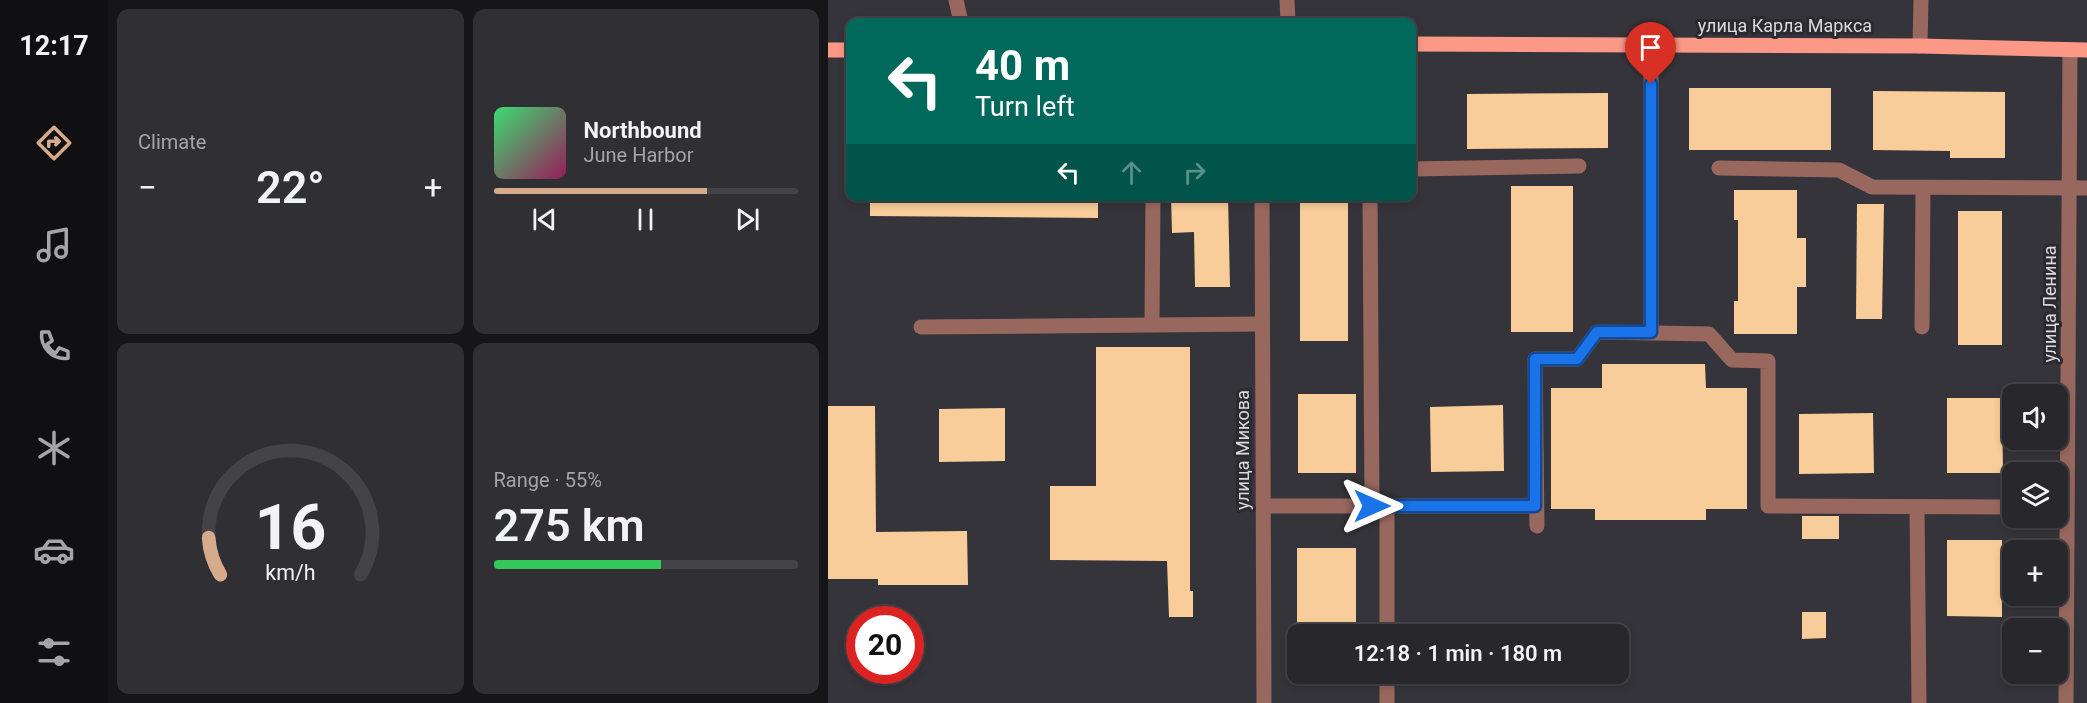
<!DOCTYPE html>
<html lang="en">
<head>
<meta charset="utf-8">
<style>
  body { margin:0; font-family:Roboto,sans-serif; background:#302f34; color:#f1f3f6; height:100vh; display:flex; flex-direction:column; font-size:22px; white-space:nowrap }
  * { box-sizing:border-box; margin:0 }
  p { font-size:20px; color:#a5a5a9 }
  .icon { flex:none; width:33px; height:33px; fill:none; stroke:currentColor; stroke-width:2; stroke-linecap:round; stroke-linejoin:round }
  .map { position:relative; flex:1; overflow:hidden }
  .side { display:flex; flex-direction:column; gap:9px; padding:9px; background:#161518; width:720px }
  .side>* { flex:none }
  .banner { position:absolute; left:18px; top:18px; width:570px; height:183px; border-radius:12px; box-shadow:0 3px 9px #0003,0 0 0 2px #444448; background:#00695c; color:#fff; overflow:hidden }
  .tools { position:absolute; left:1174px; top:384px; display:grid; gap:12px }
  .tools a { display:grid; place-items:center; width:66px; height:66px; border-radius:12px; background:#28272c; box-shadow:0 3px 9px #0003,0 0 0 2px #444448; font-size:30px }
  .speed { position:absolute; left:18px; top:606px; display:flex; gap:12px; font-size:30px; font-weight:700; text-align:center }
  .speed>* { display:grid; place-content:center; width:78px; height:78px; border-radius:50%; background:#28272c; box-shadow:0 3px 9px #0003,0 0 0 2px #444448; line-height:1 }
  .speed .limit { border:9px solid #d22; background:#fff; color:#111 }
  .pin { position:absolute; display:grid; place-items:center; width:51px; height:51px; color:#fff; margin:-62px -26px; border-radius:50% 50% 50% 0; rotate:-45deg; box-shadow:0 0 6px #0007 }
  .pin .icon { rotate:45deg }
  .me { position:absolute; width:66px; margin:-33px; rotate:90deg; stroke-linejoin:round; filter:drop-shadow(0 0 4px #0008) }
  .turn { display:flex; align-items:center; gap:21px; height:126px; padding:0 30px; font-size:27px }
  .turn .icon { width:78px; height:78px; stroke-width:2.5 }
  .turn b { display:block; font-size:42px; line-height:51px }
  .lanes { display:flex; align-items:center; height:57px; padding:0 30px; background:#0003; justify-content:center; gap:30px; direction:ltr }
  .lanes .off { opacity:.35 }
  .big { font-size:45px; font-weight:600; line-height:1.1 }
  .side .card { flex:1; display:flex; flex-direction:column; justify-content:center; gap:9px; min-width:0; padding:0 21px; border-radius:12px; background:#302f34 }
  .side .dial { align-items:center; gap:0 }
  .dial svg { height:156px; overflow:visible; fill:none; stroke:#444448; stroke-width:7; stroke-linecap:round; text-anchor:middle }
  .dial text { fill:#f1f3f6; stroke:none }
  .song { display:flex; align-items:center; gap:18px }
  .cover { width:72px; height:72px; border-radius:9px; background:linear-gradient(135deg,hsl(140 70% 55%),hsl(330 70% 35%)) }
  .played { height:6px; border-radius:3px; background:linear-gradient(90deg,#d6ab8b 70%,#444448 70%) }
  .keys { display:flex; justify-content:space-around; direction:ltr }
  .heat { display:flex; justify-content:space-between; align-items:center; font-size:33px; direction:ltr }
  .charge { height:9px; border-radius:4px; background:linear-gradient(90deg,#34c759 55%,#444448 0) }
  .side .tiles { flex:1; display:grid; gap:9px; grid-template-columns:repeat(2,1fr) }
  .trip { position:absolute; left:459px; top:624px; width:342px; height:60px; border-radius:12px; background:#28272c; box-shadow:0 3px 9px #0003,0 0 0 2px #444448; font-weight:600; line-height:60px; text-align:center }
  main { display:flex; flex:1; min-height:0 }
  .menu { display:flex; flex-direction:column; width:108px; justify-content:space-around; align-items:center; background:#101012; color:#a5a5a9 }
  .menu .icon { width:42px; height:42px }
  .menu .selected { color:#d6ab8b }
  .menu b { font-size:27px; color:#f1f3f6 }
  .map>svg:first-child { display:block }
  .building { fill:#f9cd99 }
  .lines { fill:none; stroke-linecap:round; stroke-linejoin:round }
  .minor { stroke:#98685f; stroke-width:15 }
  .major { stroke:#fb9886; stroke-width:15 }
  .route-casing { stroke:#114b97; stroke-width:15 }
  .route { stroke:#1a73e8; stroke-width:10 }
  .labels { text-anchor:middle; stroke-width:6; stroke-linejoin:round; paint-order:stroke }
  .street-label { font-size:18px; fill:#dbdade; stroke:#2b2a30 }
</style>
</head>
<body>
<main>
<nav class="menu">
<b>12:17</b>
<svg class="icon selected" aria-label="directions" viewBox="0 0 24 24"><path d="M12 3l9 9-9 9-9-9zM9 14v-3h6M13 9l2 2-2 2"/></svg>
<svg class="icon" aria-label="music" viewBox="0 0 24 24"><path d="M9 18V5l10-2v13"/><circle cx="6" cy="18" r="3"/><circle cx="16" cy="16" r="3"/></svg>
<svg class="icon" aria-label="phone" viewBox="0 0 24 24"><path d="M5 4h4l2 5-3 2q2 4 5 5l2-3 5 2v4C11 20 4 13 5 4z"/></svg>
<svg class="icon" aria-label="climate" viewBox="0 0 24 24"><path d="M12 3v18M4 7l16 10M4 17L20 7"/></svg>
<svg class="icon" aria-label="car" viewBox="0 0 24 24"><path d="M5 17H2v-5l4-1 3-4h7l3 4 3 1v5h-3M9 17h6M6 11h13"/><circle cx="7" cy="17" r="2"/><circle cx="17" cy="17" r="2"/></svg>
<svg class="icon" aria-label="filters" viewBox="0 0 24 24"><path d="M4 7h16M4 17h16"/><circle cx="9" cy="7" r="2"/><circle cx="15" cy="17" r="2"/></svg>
</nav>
<section class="side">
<div class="tiles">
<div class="card"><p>Climate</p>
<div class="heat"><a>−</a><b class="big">22°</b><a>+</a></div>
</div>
<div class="card">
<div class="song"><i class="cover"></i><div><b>Northbound</b><p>June Harbor</p></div></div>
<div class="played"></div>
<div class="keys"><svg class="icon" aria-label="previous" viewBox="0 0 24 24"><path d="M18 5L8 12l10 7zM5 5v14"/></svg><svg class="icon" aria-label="pause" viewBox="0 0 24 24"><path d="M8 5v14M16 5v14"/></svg><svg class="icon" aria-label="next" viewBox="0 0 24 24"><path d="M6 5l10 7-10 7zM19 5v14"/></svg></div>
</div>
<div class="card dial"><svg viewBox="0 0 100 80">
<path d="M14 69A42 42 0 1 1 86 69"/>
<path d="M14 69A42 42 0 0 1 8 50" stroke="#d6ab8b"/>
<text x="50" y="56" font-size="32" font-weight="700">16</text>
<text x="50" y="72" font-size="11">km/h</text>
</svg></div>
<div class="card"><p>Range · 55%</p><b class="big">275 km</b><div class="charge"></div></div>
</div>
</section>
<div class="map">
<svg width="1259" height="703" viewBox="0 0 1259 703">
  <rect width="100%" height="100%" fill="#35343a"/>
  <g class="building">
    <rect x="861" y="88" width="142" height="62"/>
    <path d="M 1045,91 L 1177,92 L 1177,158 L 1122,158 L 1122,151 L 1045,150 Z"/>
    <path d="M 780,93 L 780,148 L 639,149 L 639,94 Z"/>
    <rect x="683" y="186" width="62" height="146"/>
    <path d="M 906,190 L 969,190 L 969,238 L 978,238 L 978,287 L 969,287 L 969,334 L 906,334 L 906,301 L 910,301 L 910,220 L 906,220 Z"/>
    <path d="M 42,196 L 270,196 L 270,218 L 42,216 Z"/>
    <path d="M 343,196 L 400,196 L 402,287 L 367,287 L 366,232 L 344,233 Z"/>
    <rect x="472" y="197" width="48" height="144"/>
    <path d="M 1029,204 L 1056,204 L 1054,319 L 1028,319 Z"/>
    <rect x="1130" y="211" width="44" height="134"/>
    <path d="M 268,347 L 362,347 L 362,591 L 365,591 L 365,617 L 341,617 L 339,561 L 222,560 L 222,486 L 268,486 Z"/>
    <path d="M 774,364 L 877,364 L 878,388 L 919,388 L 919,509 L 878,509 L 878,520 L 767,520 L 767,509 L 723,509 L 723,388 L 774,388 Z"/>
    <rect x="470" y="394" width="58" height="79"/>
    <path d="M 1119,398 L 1174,398 L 1175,473 L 1119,473 Z"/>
    <path d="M 675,405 L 676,471 L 603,472 L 602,407 Z"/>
    <path d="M 0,406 L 47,406 L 48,532 L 139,531 L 140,585 L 50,585 L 50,579 L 0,579 Z"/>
    <path d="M 177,408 L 177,461 L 111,462 L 111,409 Z"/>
    <path d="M 1045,413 L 1046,473 L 971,474 L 971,414 Z"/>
    <rect x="974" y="516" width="37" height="23"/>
    <path d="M 1119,540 L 1174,540 L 1174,617 L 1119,616 Z"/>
    <rect x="469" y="548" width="59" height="76"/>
    <path d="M 974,612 L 998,612 L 998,638 L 974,639 Z"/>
  </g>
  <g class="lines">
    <g class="minor">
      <path d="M 128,0 L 133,22"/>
      <path d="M 459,0 L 460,22"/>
      <path d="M 823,45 L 823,332"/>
      <path d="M 1092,46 L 1093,0"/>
      <path d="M 891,168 L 1011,170 L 1044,187 L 1259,188"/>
      <path d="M 584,169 L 751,166"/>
      <path d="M 434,196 L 436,703"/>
      <path d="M 542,196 L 544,506"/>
      <path d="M 324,324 L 325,196"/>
      <path d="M 93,327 L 434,324"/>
      <path d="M 1094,327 L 1095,188"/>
      <path d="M 435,506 L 707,506"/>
      <path d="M 559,506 L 559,634"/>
      <path d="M 1089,507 L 1091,703"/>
      <path d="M 709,526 L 707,359 L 749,359 L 769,332 L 881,334 L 904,360 L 940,361 L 940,506 L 1185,507"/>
      <path d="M 559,674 L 559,703"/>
      <path d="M 1238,703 L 1242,50"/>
    </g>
    <g class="major">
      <path d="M 584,44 L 1092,46 L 1259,50"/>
      <path d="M 0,50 L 22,50"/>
    </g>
  </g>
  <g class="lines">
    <g class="route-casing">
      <path id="route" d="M 544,506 L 707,506 L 707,359 L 749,359 L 769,332 L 823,332 L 823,84"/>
    </g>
    <use href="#route" class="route"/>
  </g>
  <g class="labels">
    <g class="street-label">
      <text x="957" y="32">улица Карла Маркса</text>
      <text transform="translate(1222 304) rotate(-90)" y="6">улица Ленина</text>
      <text transform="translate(415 450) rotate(-90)" y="6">улица Микова</text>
    </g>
  </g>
</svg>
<div class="tools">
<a><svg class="icon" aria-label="sound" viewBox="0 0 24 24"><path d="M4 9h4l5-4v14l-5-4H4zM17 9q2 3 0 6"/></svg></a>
<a><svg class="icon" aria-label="layers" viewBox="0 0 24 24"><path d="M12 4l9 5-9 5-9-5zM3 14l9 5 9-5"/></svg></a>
<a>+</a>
<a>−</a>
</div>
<div class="speed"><div class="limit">20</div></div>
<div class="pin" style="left:823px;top:84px;background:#d93025"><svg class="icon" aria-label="arrive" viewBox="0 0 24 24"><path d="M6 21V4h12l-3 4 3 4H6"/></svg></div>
<svg class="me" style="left:544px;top:506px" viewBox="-20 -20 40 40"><path d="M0-17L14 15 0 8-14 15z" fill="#1a73e8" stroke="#fff" stroke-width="4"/></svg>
<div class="trip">12:18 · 1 min · 180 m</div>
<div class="banner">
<div class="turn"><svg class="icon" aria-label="left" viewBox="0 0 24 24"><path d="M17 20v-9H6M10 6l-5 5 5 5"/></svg><div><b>40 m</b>Turn left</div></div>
<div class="lanes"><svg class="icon" aria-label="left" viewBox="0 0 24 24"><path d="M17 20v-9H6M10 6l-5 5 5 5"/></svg><svg class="icon off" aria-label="ahead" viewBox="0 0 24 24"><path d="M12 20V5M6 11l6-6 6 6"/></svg><svg class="icon off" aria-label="right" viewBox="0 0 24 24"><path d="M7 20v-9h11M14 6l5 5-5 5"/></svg></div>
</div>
</div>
</main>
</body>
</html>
